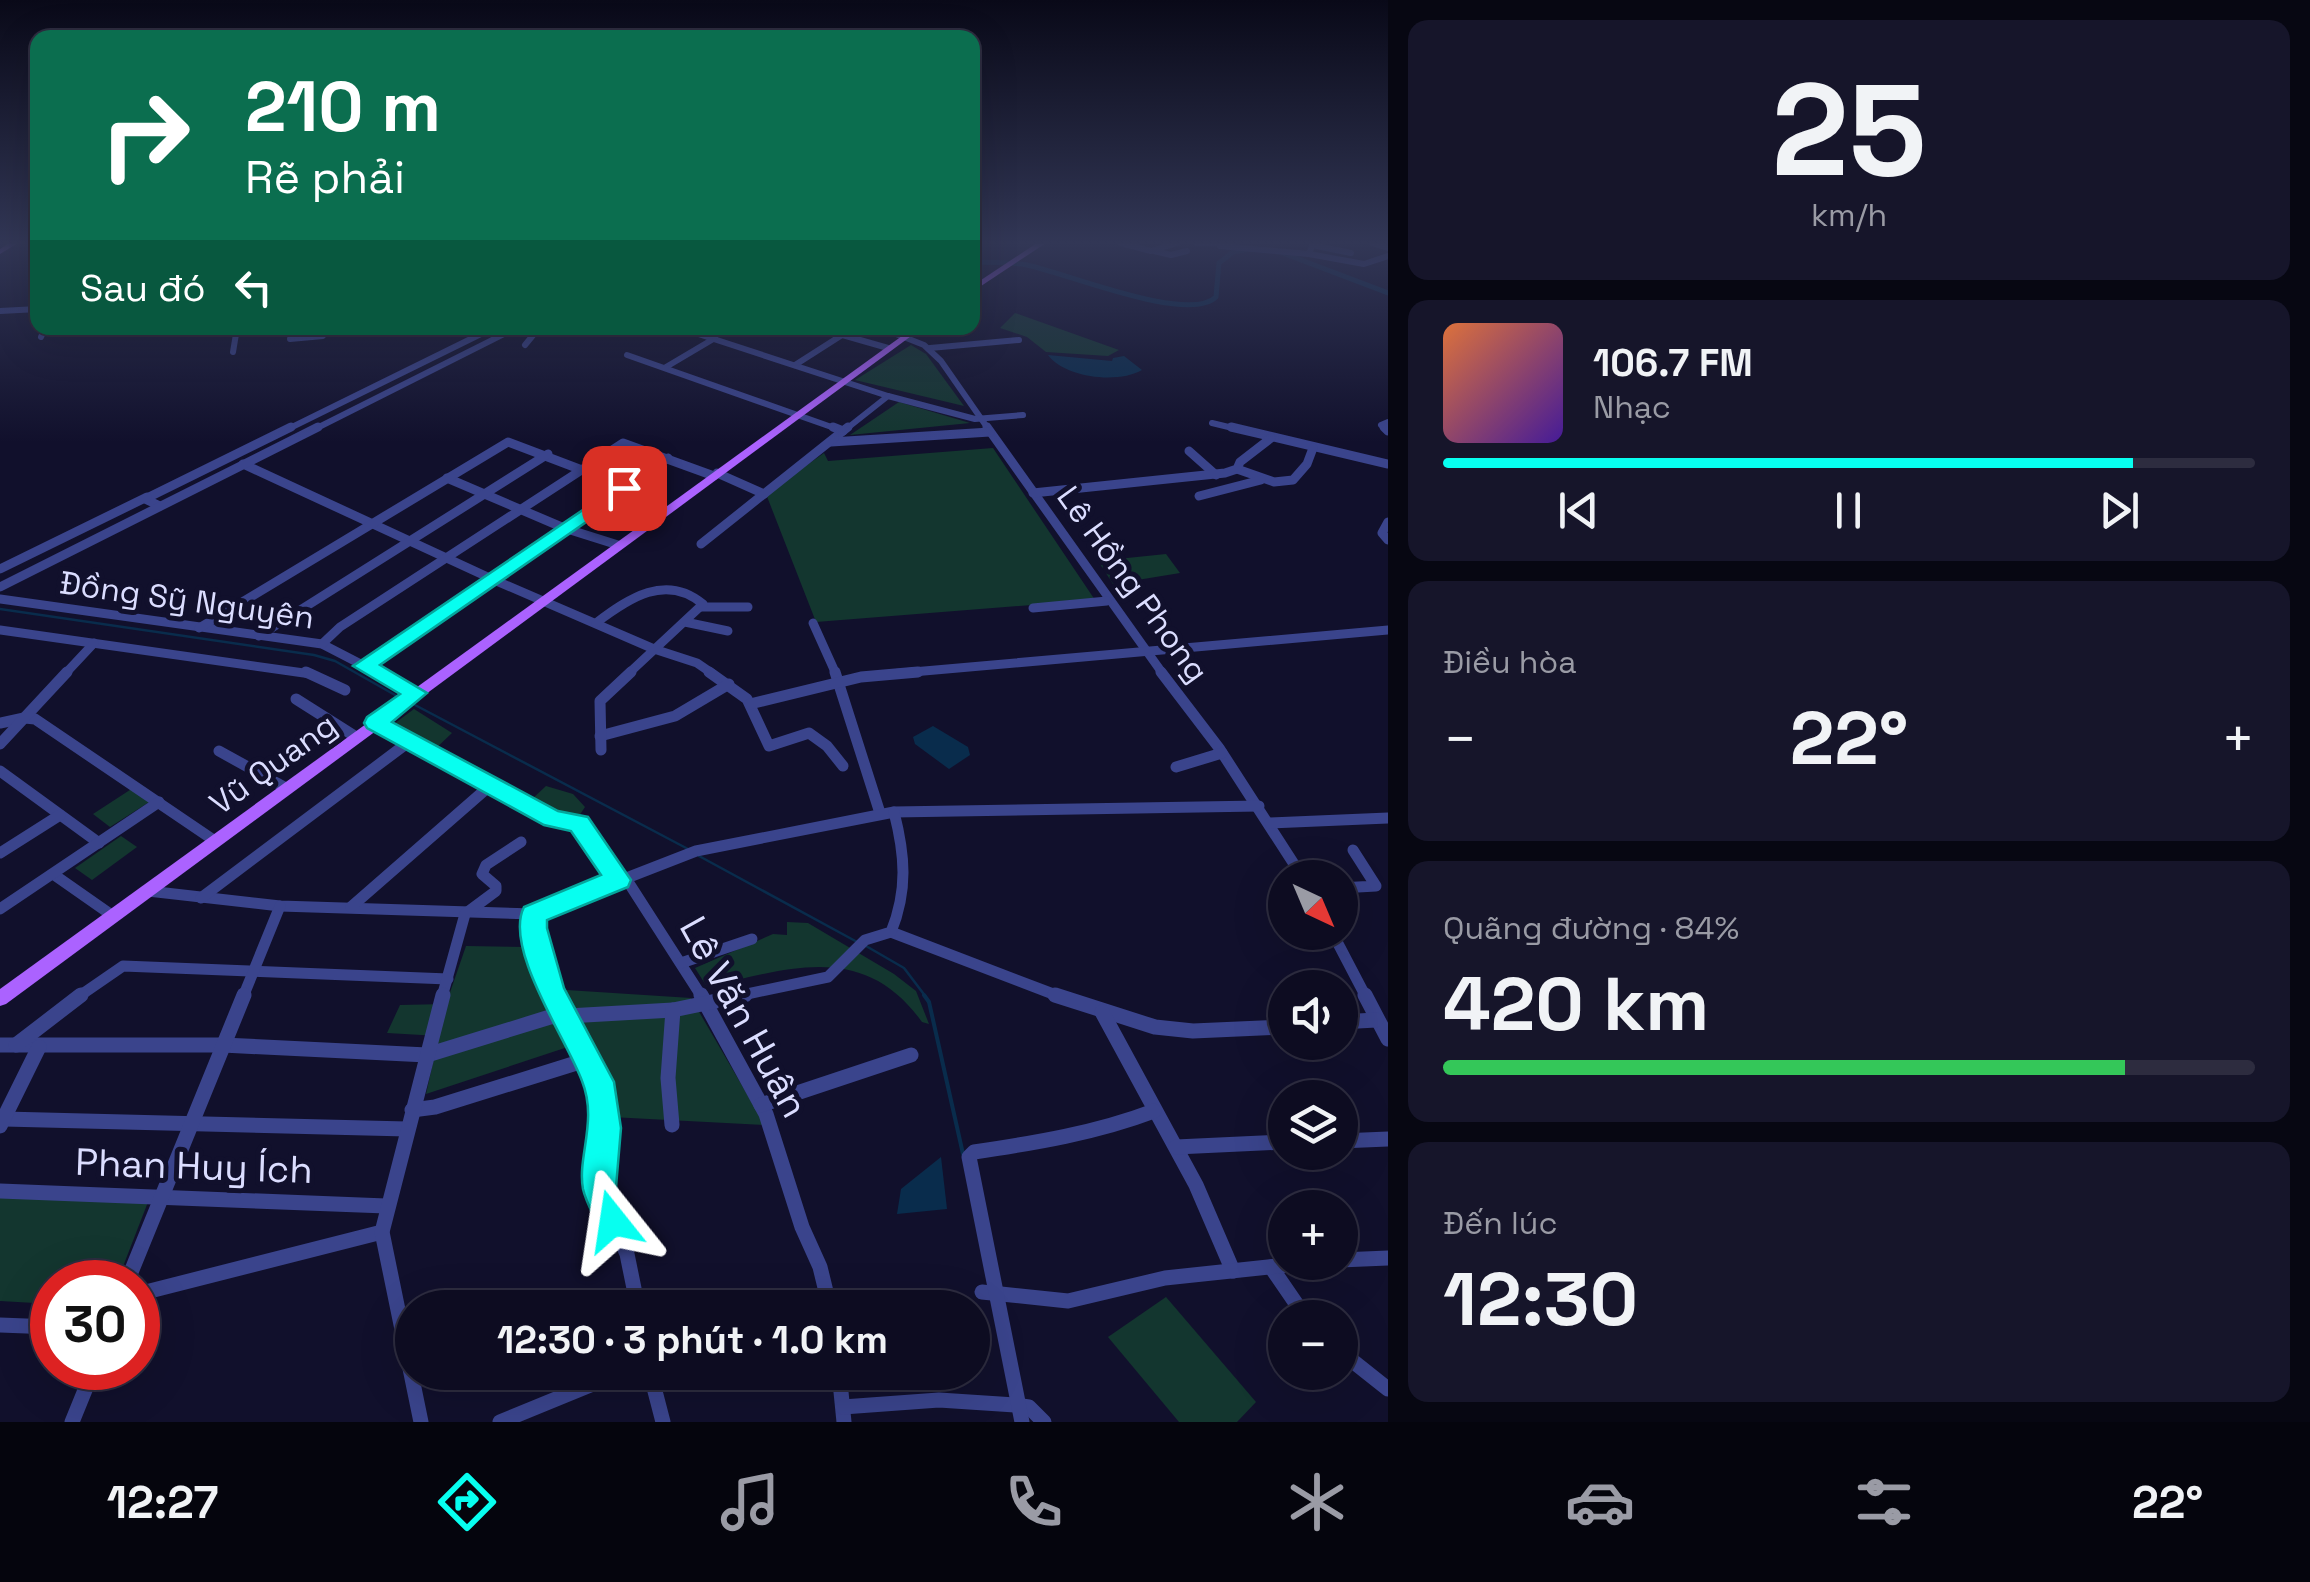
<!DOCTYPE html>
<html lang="vi">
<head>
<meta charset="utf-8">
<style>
  body { margin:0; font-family:"Space Grotesk",sans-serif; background:#16152a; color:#f1f3f6; height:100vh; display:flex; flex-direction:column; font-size:38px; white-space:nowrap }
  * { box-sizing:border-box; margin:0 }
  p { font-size:32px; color:#9a9ba5 }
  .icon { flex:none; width:55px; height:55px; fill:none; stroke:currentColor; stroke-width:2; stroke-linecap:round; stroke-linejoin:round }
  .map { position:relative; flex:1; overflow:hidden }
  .panel { display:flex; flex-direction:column; gap:20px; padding:20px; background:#070712; width:922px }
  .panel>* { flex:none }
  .hud { position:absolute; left:30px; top:30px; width:950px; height:305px; border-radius:20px; box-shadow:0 10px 40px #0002,0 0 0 2px #2d2c3f; background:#0b6e4f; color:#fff; overflow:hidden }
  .needle { width:65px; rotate:136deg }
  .fabs { position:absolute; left:1268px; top:860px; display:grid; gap:20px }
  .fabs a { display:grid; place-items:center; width:90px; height:90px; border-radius:50%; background:#0d0c21; box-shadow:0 10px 40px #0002,0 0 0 2px #2d2c3f; font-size:50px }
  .speed { position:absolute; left:30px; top:1260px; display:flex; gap:20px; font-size:50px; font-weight:700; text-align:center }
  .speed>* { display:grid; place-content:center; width:130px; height:130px; border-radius:50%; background:#0d0c21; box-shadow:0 10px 40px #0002,0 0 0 2px #2d2c3f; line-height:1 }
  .speed .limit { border:15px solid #d22; background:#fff; color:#111 }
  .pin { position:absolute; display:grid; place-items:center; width:85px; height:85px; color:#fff; margin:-42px; border-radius:20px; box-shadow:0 5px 15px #0006 }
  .me { position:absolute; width:110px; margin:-55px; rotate:345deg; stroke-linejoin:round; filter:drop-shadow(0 0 8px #0008) }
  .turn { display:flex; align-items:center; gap:35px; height:210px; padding:0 50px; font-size:45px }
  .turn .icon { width:130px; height:130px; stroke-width:2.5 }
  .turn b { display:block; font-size:70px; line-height:85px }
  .then { display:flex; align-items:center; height:95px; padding:0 50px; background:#0003; gap:20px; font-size:38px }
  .big { font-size:75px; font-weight:700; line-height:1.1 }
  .panel .card { flex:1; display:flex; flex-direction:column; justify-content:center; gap:15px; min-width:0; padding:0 35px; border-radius:20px; background:#16152a }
  .panel .dial { align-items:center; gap:0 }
  .dial b { font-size:130px; line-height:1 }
  .song { display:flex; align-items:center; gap:30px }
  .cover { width:120px; height:120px; border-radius:15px; background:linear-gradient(135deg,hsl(20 70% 55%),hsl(260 70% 35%)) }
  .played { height:10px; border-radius:5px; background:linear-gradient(90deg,#07fff0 85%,#2d2c3f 85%) }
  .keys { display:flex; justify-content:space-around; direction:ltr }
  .heat { display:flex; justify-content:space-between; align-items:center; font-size:55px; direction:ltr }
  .charge { height:15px; border-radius:8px; background:linear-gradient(90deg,#34c759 84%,#2d2c3f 0) }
  .trip { position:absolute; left:395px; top:1290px; width:595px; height:100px; border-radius:50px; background:#0d0c21; box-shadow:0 10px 40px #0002,0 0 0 2px #2d2c3f; font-weight:700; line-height:100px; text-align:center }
  .tab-bar { display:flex; height:160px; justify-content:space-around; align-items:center; background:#05050d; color:#9a9ba5 }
  .tab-bar .icon { width:70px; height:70px }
  .tab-bar .on { color:#07fff0 }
  .tab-bar b { font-size:45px; color:#f1f3f6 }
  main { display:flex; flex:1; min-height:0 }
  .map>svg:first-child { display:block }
  .green { fill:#13362f }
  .water { fill:#092c4c }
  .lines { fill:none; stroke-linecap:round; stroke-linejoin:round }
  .stream-far1 { stroke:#092c4c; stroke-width:2.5 }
  .stream { stroke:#092c4c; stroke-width:4 }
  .canal { stroke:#092c4c; stroke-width:5 }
  .minor-far3 { stroke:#3a448c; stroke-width:6 }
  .minor-far2 { stroke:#3a448c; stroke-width:9 }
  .minor-far1 { stroke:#3a448c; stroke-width:11 }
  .minor { stroke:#3a448c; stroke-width:15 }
  .major { fill:#ab62ff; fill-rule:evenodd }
  .route { fill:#07fff0; stroke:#05a69c; stroke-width:2.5 }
  .labels { text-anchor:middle; stroke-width:10; stroke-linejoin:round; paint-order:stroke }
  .street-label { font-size:32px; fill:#dbddff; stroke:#11102c }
  .near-street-label { font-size:38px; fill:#dbddff; stroke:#11102c }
</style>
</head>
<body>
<main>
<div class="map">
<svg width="1388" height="1422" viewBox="0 0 1388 1422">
  <rect width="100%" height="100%" fill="#11102c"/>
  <g class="green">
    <path d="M 1015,313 L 1119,350 L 1108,356 L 1046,352 L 1027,337 L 1000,328 Z"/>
    <path d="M 911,345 L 926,354 L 964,406 L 855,380 Z"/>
    <path d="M 899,402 L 970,423 L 850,435 Z"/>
    <path d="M 993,448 L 1095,600 L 816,622 L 766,494 L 824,453 L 828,461 Z"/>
    <path d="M 1166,554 L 1180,573 L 1113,584 L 1098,561 Z"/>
    <path d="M 414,709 L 452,733 L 432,752 L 387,729 Z"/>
    <path d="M 136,786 L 154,799 L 110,827 L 93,814 Z"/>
    <path d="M 546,786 L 573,794 L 585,807 L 579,816 L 560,816 L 530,801 Z"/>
    <path d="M 121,836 L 137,847 L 92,880 L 75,868 Z"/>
    <path d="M 787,922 L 808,923 L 894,974 L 916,991 L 929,1024 L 922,1022 C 864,941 790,968 707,987 L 695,968 L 773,934 L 787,935 Z"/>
    <path d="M 466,946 L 527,947 L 551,989 L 691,998 L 765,1125 L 611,1117 L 586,1041 L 426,1094 L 439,1036 L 387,1033 L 400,1005 L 446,1004 Z"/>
    <path d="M 0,1190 L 148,1202 L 117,1282 L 52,1282 L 52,1304 L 0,1301 Z"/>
    <path d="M 1166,1297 L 1256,1402 L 1237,1422 L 1179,1422 L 1108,1337 Z"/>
  </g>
  <g class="water">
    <path d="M 1048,355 L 1112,361 L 1113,358 L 1124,356 L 1142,370 C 1118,384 1065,378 1048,355 Z"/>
    <path d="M 933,726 L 968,747 L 970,755 L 949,769 L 915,744 L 913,737 Z"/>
    <path d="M 941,1157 L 947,1209 L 897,1214 L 901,1189 Z"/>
  </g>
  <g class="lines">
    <g class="stream-far1">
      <path d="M 0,609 L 314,655 L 335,661 L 395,695"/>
      <path d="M 415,705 L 688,849"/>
      <path d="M 699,856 L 859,943"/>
      <path d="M 866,946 L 904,968 L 926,997"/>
    </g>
    <path class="stream" d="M 924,995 L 929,1002 L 963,1154"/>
    <g class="canal">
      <path d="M 1280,252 L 1388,293"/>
      <path d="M 972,262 C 990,262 1009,262 1027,265 C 1066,273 1188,324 1216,297 L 1219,263 L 1233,252 L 1245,250"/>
    </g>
    <g class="minor-far3">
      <path d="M 1121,243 L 1151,251 L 1177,243"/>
      <path d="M 1196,243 L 1221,243"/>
      <path d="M 1313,243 L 1309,254 L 1364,264 L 1388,256"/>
      <path d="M 1372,243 L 1388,248"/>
      <path d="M 1312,245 L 1351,253"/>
      <path d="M 1220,246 L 1309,254"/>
      <path d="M 1154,251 L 1171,255 L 1187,251"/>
      <path d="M 0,311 L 38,309"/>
      <path d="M 680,328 L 888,396 L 845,430"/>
      <path d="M 818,328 L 888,348"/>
      <path d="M 881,328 L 924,345 L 941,361 L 989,430"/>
      <path d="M 41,337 L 45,328"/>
      <path d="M 290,339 L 323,336 L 324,328"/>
      <path d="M 525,345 L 539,328"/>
      <path d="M 930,348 L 1019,340"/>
      <path d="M 233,352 L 237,328"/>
      <path d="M 627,355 L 840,430"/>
      <path d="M 795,365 L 842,335"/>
      <path d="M 666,367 L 715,338"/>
      <path d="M 888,396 L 975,419 L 1023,415"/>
      <path d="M 1212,423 L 1241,430"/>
      <path d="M 286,430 L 493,328"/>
      <path d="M 313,430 L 516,328"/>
      <path d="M 1387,430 L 1381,425 L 1388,422"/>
    </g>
    <g class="minor-far2">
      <path d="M 833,427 L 843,431"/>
      <path d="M 987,427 L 1163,674"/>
      <path d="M 1231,427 L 1388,464"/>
      <path d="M 1384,427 L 1388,431"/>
      <path d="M 831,442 L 990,432"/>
      <path d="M 1189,451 L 1216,475"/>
      <path d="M 243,464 L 492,579 L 654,649 L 697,663 L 713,674"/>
      <path d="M 1237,469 L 1274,482 L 1293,480 L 1307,464 L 1313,448"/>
      <path d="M 717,473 L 764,494"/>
      <path d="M 447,478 L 564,528 L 618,545"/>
      <path d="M 1033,493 L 1225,473 L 1237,469 L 1240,462 L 1271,438"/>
      <path d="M 1199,496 L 1261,480"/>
      <path d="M 160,506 L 145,499 L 291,427"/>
      <path d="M 1388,522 L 1382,533 L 1388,540"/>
      <path d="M 701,544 L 848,427"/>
      <path d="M 0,569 L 147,497"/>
      <path d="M 0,587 L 318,427"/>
      <path d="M 0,599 L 322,644 L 380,674"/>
      <path d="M 701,607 L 748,607"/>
      <path d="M 1033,608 L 1107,601"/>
      <path d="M 685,622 L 728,631"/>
      <path d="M 596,623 C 629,598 666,573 703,604 L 628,674"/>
      <path d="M 813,623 L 836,674"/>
      <path d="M 199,628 L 508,442 L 582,470"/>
      <path d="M 0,630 L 311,674"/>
      <path d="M 259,636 L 548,454"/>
      <path d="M 322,644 L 340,627 L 623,443 L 714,476"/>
      <path d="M 364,666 L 668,458"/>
      <path d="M 65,674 L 94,643"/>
      <path d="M 890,674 L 1388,630"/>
    </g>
    <g class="minor-far1">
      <path d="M 306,672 L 345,690"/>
      <path d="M 376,672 L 416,693"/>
      <path d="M 709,672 L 747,699 L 769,746 L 809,733 L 827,746 L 843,766"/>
      <path d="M 835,672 L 880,813"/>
      <path d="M 1161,672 L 1219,748 L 1303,878"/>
      <path d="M 296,699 L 356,737"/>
      <path d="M 750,704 L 861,677 L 918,672"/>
      <path d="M 25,718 L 35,719 L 215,841"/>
      <path d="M 0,723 L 24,718"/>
      <path d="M 375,723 L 553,819 L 579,823 L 618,880"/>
      <path d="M 600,736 L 675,716 L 729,684"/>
      <path d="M 0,744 L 67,672"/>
      <path d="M 601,750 L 600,701 L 631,672"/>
      <path d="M 219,751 L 286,788"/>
      <path d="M 1176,767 L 1222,753"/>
      <path d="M 0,771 L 99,843"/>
      <path d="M 1270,823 L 1388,818"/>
      <path d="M 0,853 L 60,815"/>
      <path d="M 53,874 L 113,916"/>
      <path d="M 625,877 L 702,997"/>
      <path d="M 1340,888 L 1376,886 L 1353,850"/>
      <path d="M 148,891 L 280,906 L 534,914 L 696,851 L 894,812 L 1259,806"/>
      <path d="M 201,898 L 410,741"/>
      <path d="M 351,907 L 493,783"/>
      <path d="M 0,909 L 159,802"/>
      <path d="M 534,914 L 535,941 L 554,997"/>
      <path d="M 891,932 L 1061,997"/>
      <path d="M 1332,932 L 1366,997"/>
      <path d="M 681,963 L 752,939"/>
      <path d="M 78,997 L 123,966 L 448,979"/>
      <path d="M 243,997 L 280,906"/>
      <path d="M 442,997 L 465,914 L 496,891 L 496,886 L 482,874 L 486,865 L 521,842"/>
      <path d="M 733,997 L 828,977 L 865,940 L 891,932 C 908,890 905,855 894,812"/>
    </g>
    <g class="minor">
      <path d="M 553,995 L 599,1082 L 605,1128 L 599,1188 L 627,1254 L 638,1308"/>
      <path d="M 701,995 L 766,1114 L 802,1227 L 820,1267 L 830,1308"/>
      <path d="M 1055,995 L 1155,1027 L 1193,1031 L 1285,1027"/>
      <path d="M 1365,995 L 1388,1039"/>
      <path d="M 1102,1012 L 1196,1185 L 1233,1271"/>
      <path d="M 1340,1022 L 1376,1020"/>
      <path d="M 0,1045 L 223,1045 L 427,1055 L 550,1017 L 673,1010 L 745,995"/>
      <path d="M 16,1045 L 81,995"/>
      <path d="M 761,1105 L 911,1055"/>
      <path d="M 412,1110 L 435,1107 L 586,1060"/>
      <path d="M 4,1119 L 407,1129"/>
      <path d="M 672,1125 L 668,1078 L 673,1010"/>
      <path d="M 0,1126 L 39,1047"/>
      <path d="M 1340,1141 L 1388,1139"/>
      <path d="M 1176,1147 L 1285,1142"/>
      <path d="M 0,1191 L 386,1206"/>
      <path d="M 1340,1260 L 1388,1258"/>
      <path d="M 1271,1267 L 1306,1318"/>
      <path d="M 127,1282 L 244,995"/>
      <path d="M 982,1292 L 1068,1301 L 1165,1278 L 1316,1262"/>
      <path d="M 138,1294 L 382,1232"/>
      <path d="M 0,1325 L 52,1327"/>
      <path d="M 1340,1351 L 1388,1389"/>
      <path d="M 650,1372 L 663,1422"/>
      <path d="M 839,1372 L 844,1422"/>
      <path d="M 843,1407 L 939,1400 L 1015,1405 L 1029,1407 L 1044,1422"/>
      <path d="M 72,1422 L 94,1368"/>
      <path d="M 421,1422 L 382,1232 L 443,995"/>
      <path d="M 500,1422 L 622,1372"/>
      <path d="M 1022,1422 L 969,1157 L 974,1152 C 1035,1143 1096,1133 1154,1111"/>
    </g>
    <g class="major">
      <path d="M 9,243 L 18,243 L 0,254 L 0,249 Z"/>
      <path d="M 1037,243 L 1046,243 L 972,292 L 972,286 Z"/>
      <path d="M 913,328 L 922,328 L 6,1004 L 0,1006 L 0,989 Z"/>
    </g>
  </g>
  <linearGradient id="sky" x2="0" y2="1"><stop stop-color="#090918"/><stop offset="0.55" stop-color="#323756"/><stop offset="1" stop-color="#323756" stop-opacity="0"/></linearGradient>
  <rect width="1388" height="442" fill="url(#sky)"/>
  <path class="route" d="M 624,482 L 633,488 L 631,491 L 380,665 L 427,693 L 392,722 L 558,811 L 588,817 L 631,880 L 628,887 L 547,920 L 547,928 L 564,988 L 614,1082 L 621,1128 L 616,1187 L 630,1221 L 625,1232 L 613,1237 L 601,1232 C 596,1219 586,1203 583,1189 C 577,1157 598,1121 582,1081 C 567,1040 503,948 524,907 L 601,875 L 571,831 L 544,825 L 367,728 L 364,723 L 367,717 L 400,694 L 353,666 Z"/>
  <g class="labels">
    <g class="street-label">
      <text transform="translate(1133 584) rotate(54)" y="11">Lê Hồng Phong</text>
      <text transform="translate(187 600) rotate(8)" y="11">Đồng Sỹ Nguyên</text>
      <text transform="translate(273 764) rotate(-36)" y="11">Vũ Quang</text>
    </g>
    <g class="near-street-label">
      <text transform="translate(744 1017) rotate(61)" y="13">Lê Văn Huân</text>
      <text transform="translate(194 1166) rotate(2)" y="13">Phan Huy Ích</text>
    </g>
  </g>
</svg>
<div class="fabs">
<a><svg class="needle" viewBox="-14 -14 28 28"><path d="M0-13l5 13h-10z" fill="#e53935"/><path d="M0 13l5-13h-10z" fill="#9a9ba5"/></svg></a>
<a><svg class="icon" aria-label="sound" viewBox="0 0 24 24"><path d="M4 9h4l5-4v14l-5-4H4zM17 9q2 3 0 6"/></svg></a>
<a><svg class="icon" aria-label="layers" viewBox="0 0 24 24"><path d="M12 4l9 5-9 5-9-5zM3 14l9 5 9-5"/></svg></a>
<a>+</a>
<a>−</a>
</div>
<div class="speed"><div class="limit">30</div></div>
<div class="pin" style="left:624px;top:488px;background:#d93025"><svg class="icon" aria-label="arrive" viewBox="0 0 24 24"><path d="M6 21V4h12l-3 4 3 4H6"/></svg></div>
<svg class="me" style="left:613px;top:1221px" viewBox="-20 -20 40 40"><path d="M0-17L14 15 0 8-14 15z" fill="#07fff0" stroke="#fff" stroke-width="4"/></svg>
<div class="trip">12:30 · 3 phút · 1.0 km</div>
<div class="hud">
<div class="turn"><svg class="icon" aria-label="right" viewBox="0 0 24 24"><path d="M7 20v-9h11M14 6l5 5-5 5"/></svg><div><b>210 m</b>Rẽ phải</div></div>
<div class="then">Sau đó<svg class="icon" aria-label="left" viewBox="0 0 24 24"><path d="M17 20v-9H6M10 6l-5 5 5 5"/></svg></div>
</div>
</div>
<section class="panel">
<div class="card dial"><b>25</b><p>km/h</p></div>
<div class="card">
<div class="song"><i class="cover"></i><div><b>106.7 FM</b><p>Nhạc</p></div></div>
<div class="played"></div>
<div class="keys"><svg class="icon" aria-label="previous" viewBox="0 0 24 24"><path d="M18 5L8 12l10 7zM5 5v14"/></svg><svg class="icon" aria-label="pause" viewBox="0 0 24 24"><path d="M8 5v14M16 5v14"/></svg><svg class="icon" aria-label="next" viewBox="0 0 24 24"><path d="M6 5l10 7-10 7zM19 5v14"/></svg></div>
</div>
<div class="card"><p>Điều hòa</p>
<div class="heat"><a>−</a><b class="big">22°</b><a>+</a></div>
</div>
<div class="card"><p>Quãng đường · 84%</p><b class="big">420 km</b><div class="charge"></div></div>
<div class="card"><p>Đến lúc</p><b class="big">12:30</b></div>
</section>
</main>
<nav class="tab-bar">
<b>12:27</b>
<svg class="icon on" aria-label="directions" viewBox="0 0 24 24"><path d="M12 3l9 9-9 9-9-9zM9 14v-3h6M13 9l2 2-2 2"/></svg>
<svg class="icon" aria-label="music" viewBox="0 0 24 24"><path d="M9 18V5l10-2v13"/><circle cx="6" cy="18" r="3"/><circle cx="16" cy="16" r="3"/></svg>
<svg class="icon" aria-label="phone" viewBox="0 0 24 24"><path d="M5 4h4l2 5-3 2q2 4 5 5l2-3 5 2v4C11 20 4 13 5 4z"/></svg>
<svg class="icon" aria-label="climate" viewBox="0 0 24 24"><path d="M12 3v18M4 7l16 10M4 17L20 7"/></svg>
<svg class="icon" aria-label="car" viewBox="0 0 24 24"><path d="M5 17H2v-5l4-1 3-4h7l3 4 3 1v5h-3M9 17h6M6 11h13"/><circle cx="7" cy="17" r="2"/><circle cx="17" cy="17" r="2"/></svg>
<svg class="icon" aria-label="filters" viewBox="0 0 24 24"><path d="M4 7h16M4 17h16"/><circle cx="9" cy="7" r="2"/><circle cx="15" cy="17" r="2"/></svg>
<b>22°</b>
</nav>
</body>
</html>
